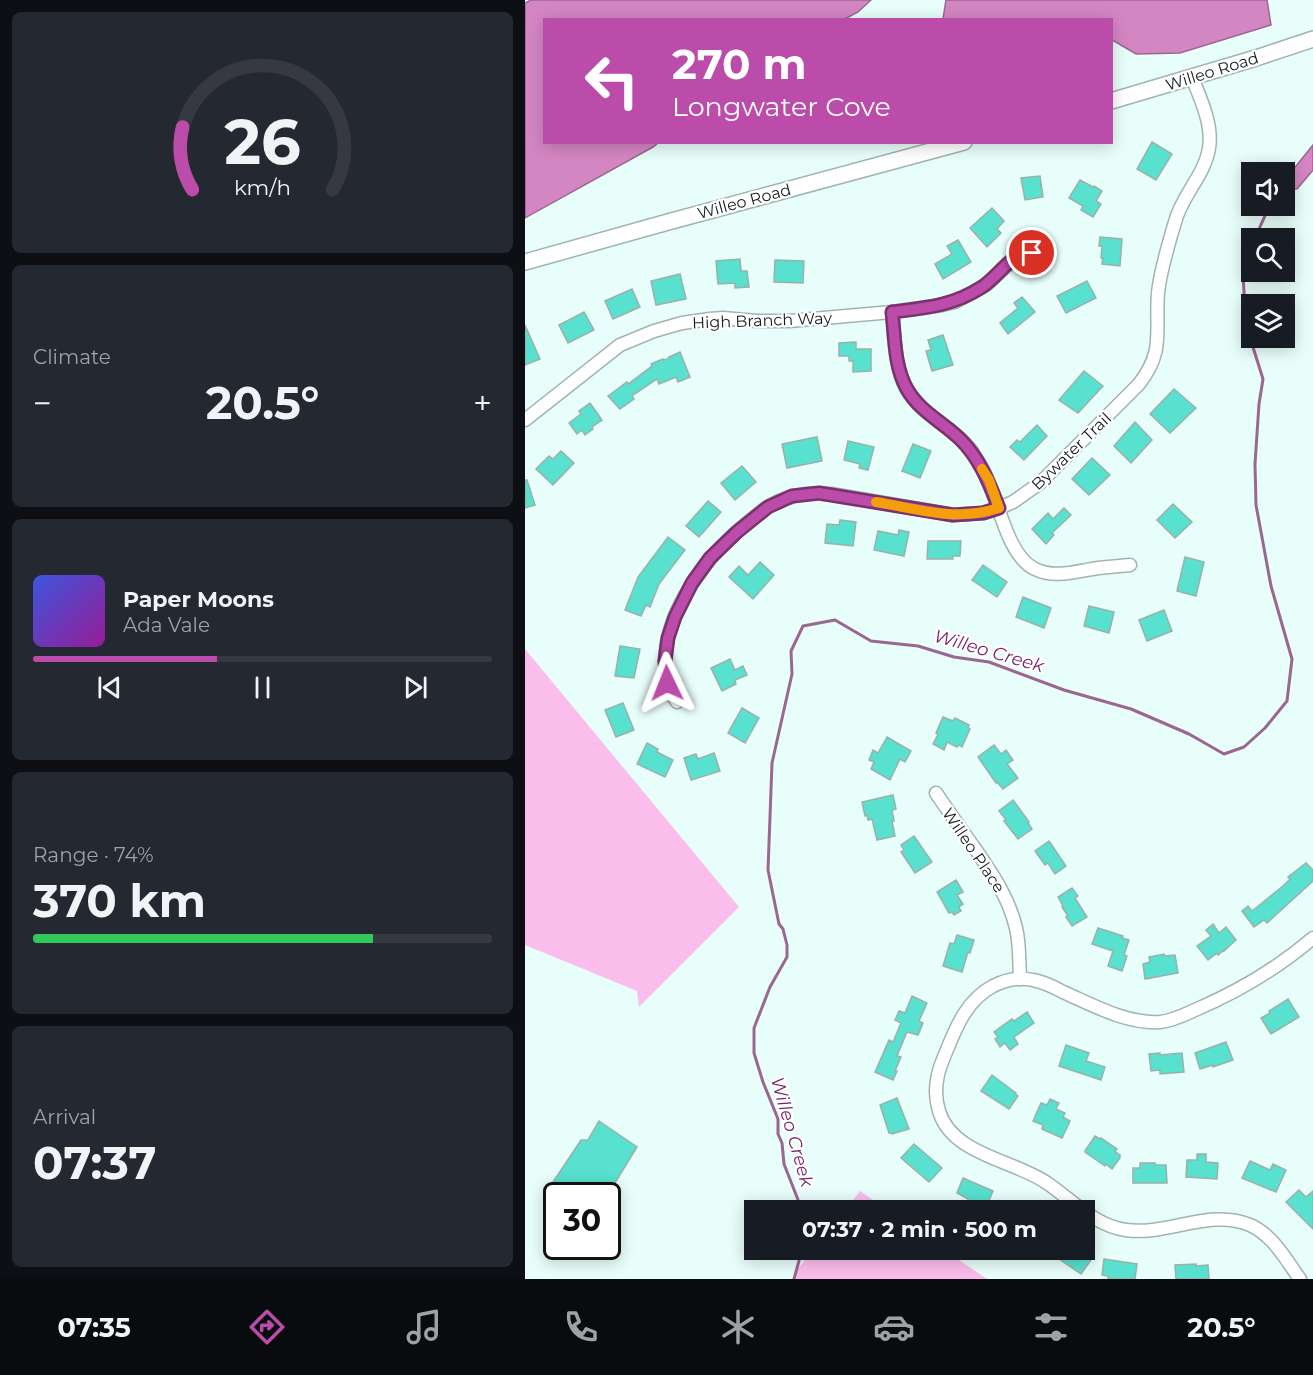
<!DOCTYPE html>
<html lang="en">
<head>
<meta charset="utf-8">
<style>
  body { margin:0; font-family:Montserrat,sans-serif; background:#242831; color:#f1f3f6; height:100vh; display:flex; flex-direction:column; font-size:22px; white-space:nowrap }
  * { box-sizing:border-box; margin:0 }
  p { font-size:20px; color:#9ea1a6 }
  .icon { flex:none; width:33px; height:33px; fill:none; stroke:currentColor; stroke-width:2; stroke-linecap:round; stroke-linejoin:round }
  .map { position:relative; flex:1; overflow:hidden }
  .details { display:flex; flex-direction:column; gap:12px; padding:12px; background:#0d0f14; width:525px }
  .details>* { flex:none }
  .top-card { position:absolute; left:18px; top:18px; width:570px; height:126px; border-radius:0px; box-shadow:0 3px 15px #0003; background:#bc4ca9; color:#fff; overflow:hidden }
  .fabs { position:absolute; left:716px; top:162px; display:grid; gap:12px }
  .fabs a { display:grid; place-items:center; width:54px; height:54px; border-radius:0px; background:#171b24; box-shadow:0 3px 15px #0003; font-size:30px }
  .speed { position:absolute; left:18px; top:1182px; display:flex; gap:12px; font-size:30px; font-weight:700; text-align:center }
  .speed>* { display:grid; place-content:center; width:78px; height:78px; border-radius:50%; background:#171b24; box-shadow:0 3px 15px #0003; line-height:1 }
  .speed .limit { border:3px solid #111; border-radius:9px; background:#fff; color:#111 }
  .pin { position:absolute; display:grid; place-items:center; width:51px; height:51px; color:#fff; margin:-26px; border:3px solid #fff; border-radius:50%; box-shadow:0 2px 6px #0007 }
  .me { position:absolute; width:66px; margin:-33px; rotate:358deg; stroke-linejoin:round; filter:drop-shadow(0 0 4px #0008) }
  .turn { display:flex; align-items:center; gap:21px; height:126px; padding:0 30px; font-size:27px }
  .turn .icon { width:78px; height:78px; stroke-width:2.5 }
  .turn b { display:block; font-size:42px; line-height:51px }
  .big { font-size:45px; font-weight:700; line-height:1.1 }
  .details .tile { flex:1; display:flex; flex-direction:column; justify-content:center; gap:9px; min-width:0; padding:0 21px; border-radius:9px; background:#242831 }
  .details .dial { align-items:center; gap:0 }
  .dial svg { height:156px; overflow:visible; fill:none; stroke:#363941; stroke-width:7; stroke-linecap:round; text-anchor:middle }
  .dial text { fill:#f1f3f6; stroke:none }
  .song { display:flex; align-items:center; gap:18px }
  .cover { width:72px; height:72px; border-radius:9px; background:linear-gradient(135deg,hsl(230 70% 55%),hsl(300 70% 35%)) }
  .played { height:6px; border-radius:3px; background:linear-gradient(90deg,#bc4ca9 40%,#363941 40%) }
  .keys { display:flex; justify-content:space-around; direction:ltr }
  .heat { display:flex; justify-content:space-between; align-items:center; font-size:33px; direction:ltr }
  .charge { height:9px; border-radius:4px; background:linear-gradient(90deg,#34c759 74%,#363941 0) }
  .trip { position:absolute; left:219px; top:1200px; width:351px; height:60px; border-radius:0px; background:#171b24; box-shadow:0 3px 15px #0003; font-weight:700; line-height:60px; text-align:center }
  .dock { display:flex; height:96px; justify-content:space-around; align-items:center; background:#090b0e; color:#9ea1a6 }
  .dock .icon { width:42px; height:42px }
  .dock .active { color:#bc4ca9 }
  .dock b { font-size:27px; color:#f1f3f6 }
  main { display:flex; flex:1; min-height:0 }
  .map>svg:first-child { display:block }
  .green { fill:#fbbdec }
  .water { fill:#d486c3; stroke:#9b6691; stroke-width:1.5 }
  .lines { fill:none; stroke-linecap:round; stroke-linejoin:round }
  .stream { stroke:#9b6691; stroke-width:3 }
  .building { fill:#57e1ce; stroke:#9bb0ab; stroke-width:1.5 }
  .minor-casing { stroke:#a0b4b0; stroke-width:15 }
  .tertiary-casing { stroke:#a0b4b0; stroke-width:18 }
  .minor { stroke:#fff; stroke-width:12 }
  .tertiary { stroke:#fff; stroke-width:15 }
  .route-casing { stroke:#7a316e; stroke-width:15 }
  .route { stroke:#bc4ca9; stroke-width:10 }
  .slow { stroke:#f59e0b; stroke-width:10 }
  .labels { text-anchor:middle; stroke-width:4.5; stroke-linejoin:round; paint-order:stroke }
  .street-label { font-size:16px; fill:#151d1b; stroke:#fff }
  .water-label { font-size:18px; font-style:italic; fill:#7b216d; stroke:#fff }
</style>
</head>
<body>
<main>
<section class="details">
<div class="tile dial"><svg viewBox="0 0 100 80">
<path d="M14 69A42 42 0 1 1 86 69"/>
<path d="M14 69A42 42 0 0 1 9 37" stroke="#bc4ca9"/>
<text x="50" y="56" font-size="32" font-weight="700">26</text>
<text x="50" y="72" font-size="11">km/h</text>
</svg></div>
<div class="tile"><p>Climate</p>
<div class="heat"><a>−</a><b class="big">20.5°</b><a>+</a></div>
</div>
<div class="tile">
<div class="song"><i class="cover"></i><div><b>Paper Moons</b><p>Ada Vale</p></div></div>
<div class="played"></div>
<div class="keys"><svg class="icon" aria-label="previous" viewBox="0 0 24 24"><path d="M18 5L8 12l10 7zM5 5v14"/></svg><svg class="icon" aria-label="pause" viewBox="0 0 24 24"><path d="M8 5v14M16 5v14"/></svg><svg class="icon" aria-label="next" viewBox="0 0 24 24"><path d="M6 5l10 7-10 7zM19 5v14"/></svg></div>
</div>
<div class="tile"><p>Range · 74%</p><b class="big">370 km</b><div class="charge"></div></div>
<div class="tile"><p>Arrival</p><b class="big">07:37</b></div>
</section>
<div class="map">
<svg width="788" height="1279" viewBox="0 0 788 1279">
  <rect width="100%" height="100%" fill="#e8fefa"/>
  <g class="green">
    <path d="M 0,649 L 214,907 L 114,1007 L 112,991 L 0,945 Z"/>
    <path d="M 335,1191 L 363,1210 L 320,1210 Z"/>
    <path d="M 288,1250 L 419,1250 L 462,1279 L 269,1279 L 271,1271 Z"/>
  </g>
  <g class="water">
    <path d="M 6,0 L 346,0 L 333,12 L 320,19 L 20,20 L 20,142 L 133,143 L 128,147 L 0,218 L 0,3 Z"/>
    <path d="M 421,0 L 742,0 L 746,25 L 655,53 L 611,54 L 589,41 L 587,41 L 586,20 L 418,19 Z"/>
    <path d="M 788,145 L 788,170 L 772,189 L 759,188 L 759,181 Z"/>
  </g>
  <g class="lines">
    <g class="stream">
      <path d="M 730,238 L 743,209 L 746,206"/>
      <path d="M 277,1210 L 259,1164 L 257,1143 L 253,1134 L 253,1119 L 238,1082 L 229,1053 L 229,1028 L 245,987 L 262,957 L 262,945 L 258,929 L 254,924 L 243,870 L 247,763 L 267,674 L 266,651 L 278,626 L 310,620 L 346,641 L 393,646 L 429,657 L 464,662 L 539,690 L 606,709 L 664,734 L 699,754 L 719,747 L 740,728 L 762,701 L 767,659 L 746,586 L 731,505 L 730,464 L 734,404 L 738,379 L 721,325 L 718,275 L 726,251"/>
      <path d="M 269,1279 L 277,1250"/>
    </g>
  </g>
  <g class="building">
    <path d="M 627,142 L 647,154 L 631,180 L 612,169 Z"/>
    <path d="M 515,176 L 518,197 L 500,200 L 496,178 Z"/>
    <path d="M 555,180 L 568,187 L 569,186 L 577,191 L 571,201 L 576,204 L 568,217 L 556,210 L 558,206 L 544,198 Z"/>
    <path d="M 467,208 L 479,221 L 472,229 L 476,233 L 462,247 L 445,228 Z"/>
    <path d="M 575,237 L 597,239 L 595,266 L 577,264 L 578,258 L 576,258 L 577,246 L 574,246 Z"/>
    <path d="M 433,240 L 446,262 L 418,279 L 410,264 L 427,254 L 422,246 Z"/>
    <path d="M 215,259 L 216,271 L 222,271 L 224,287 L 210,288 L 210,283 L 193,284 L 191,261 Z"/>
    <path d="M 250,260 L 279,261 L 278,283 L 249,282 Z"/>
    <path d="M 155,274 L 161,299 L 131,305 L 126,281 Z"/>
    <path d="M 562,281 L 571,298 L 541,313 L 532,296 Z"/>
    <path d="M 107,289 L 115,307 L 88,319 L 80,301 Z"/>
    <path d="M 497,297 L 510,312 L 483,334 L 475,323 L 493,308 L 489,303 Z"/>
    <path d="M 59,312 L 69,330 L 43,343 L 34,325 Z"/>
    <path d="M 0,325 L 15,359 L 0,365 Z"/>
    <path d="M 418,335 L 428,365 L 407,371 L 401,351 L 406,350 L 403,340 Z"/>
    <path d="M 331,342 L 331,349 L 346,349 L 346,371 L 328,372 L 328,361 L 324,361 L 324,356 L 314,356 L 314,343 Z"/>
    <path d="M 155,352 L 165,377 L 153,382 L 151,377 L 134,384 L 132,379 L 107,396 L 109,399 L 95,409 L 83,396 L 102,382 L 103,384 L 127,366 L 126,364 L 138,359 L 139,360 L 145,358 L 144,357 Z"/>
    <path d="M 559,371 L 578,386 L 553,413 L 534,400 Z"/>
    <path d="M 649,389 L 671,408 L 645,433 L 625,414 Z"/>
    <path d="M 65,403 L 77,420 L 67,427 L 68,429 L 60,435 L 57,430 L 52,434 L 44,423 L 56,414 L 54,411 Z"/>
    <path d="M 610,422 L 627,440 L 606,463 L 589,446 Z"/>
    <path d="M 512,425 L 522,436 L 499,460 L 485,447 L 492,440 L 495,442 Z"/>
    <path d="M 292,437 L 297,461 L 262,468 L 257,444 Z"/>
    <path d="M 323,441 L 349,447 L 343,470 L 334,468 L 335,464 L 319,460 Z"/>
    <path d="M 388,444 L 406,451 L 395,478 L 377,471 Z"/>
    <path d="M 36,451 L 49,463 L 28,485 L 11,469 L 24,456 L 28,459 Z"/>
    <path d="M 567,458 L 585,475 L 564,495 L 547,479 Z"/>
    <path d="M 217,466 L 231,482 L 210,500 L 196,483 Z"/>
    <path d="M 0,480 L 2,480 L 10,505 L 0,508 Z"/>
    <path d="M 183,501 L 196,512 L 174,537 L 161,526 Z"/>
    <path d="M 648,504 L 667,522 L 650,538 L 632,520 Z"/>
    <path d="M 539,508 L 546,515 L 527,533 L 529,535 L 521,544 L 507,529 L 523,513 L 528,519 Z"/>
    <path d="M 315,520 L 331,522 L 328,546 L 300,543 L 302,524 L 314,525 Z"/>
    <path d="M 374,530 L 384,532 L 379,556 L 349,550 L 353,531 L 373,535 Z"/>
    <path d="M 143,537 L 160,550 L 134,584 L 125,607 L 121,605 L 116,616 L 100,610 L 113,577 Z"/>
    <path d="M 403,541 L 436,541 L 435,556 L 427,556 L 428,559 L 402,559 Z"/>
    <path d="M 660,557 L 679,562 L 671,596 L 652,591 Z"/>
    <path d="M 235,562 L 249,575 L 228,599 L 204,577 L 214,566 L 223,575 Z"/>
    <path d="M 458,565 L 482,582 L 472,597 L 447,580 Z"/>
    <path d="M 498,597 L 526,608 L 519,628 L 491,617 Z"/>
    <path d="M 564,606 L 589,612 L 584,633 L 559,626 Z"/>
    <path d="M 639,610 L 647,631 L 622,641 L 614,620 Z"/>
    <path d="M 95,646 L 115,649 L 109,678 L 90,676 Z"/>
    <path d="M 205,659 L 210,670 L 218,666 L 222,675 L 210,680 L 211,684 L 197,691 L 186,668 Z"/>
    <path d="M 98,703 L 109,730 L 91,737 L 80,710 Z"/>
    <path d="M 217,708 L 234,718 L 220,743 L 203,733 Z"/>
    <path d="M 418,717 L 428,721 L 430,718 L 444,725 L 443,728 L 445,729 L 437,747 L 434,745 L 432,747 L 422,742 L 419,750 L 408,744 L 413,734 L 411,733 Z"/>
    <path d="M 362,737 L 386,751 L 380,762 L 375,759 L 365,780 L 346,769 L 349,762 L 344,760 L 348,750 L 353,753 Z"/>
    <path d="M 122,743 L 133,749 L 132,752 L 148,760 L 140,777 L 112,764 Z"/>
    <path d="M 469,745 L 476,754 L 481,750 L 488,760 L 482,764 L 493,778 L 478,789 L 472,782 L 471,783 L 453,757 Z"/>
    <path d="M 189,753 L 195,771 L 166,780 L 159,758 L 171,754 L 173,759 Z"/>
    <path d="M 368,795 L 371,809 L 367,810 L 369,821 L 367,821 L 370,836 L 352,840 L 347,819 L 343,820 L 342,815 L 340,816 L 337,802 Z"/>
    <path d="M 488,800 L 504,822 L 503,823 L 507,829 L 493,839 L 479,821 L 481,820 L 474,811 Z"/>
    <path d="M 389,836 L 407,862 L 390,873 L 376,852 L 379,850 L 376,845 Z"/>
    <path d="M 524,841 L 541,866 L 530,874 L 523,863 L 520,865 L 510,851 Z"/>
    <path d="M 781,863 L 788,870 L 788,881 L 742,923 L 739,920 L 729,927 L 717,911 L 723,906 L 727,911 L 758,886 L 765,879 L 763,877 Z"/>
    <path d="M 431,880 L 438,892 L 432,895 L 438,904 L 434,907 L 436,911 L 429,915 L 427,912 L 424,913 L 412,892 Z"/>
    <path d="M 547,888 L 553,896 L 550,898 L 562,917 L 547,926 L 541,917 L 543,916 L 537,907 L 538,906 L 533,897 Z"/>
    <path d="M 688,924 L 694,933 L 701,927 L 711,940 L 699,951 L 699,950 L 693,955 L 692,953 L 683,960 L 672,946 L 686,936 L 681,930 Z"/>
    <path d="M 573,928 L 598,936 L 597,938 L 604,940 L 599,955 L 602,956 L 597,971 L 583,966 L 588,951 L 567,944 Z"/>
    <path d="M 432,935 L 449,940 L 445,953 L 443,952 L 437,972 L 418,966 L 425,943 L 429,944 Z"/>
    <path d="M 639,954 L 640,956 L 650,955 L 653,973 L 620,979 L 618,964 L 625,962 L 624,957 Z"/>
    <path d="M 387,996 L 402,1003 L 394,1021 L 398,1023 L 393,1035 L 382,1032 L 372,1056 L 376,1057 L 370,1071 L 372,1071 L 368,1080 L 350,1072 L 364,1040 L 368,1042 L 376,1023 L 370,1020 L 374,1011 L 380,1013 Z"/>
    <path d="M 763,999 L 774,1017 L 746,1034 L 736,1018 L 745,1013 L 744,1011 Z"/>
    <path d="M 502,1012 L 509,1023 L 489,1037 L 493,1044 L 485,1050 L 480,1043 L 475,1047 L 470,1039 L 473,1037 L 469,1032 L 487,1019 L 489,1021 Z"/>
    <path d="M 701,1042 L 708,1060 L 688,1067 L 688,1065 L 675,1069 L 670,1053 Z"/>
    <path d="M 541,1045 L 564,1053 L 561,1061 L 580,1067 L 576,1080 L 534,1066 Z"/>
    <path d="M 635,1053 L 635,1055 L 657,1053 L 659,1072 L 635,1074 L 635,1070 L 626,1071 L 624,1054 Z"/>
    <path d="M 467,1075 L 491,1093 L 490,1094 L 493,1096 L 484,1109 L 456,1091 Z"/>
    <path d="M 372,1098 L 384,1129 L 367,1134 L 366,1133 L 364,1133 L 355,1105 Z"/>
    <path d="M 525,1099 L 534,1103 L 531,1109 L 540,1113 L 538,1117 L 545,1121 L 537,1138 L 517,1129 L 518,1125 L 508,1121 L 516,1103 L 522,1105 Z"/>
    <path d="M 74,1121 L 112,1147 L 82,1196 L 32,1196 L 32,1201 L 20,1194 L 56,1140 L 63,1140 Z"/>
    <path d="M 570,1136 L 575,1139 L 576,1138 L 592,1149 L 590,1152 L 595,1155 L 595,1158 L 587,1169 L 581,1164 L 580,1166 L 560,1152 L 560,1151 Z"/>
    <path d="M 389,1144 L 417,1168 L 404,1182 L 376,1158 Z"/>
    <path d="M 672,1154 L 681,1154 L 681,1162 L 693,1163 L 692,1179 L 661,1177 L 662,1160 L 672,1160 Z"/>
    <path d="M 725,1161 L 745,1170 L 748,1164 L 761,1170 L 751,1192 L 717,1178 Z"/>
    <path d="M 615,1163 L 630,1163 L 630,1165 L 641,1165 L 642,1183 L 608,1183 L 608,1168 L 615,1168 Z"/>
    <path d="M 438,1178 L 468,1191 L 461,1208 L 443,1201 L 443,1199 L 432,1193 Z"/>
    <path d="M 774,1190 L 781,1197 L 788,1191 L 788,1229 L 761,1202 Z"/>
    <path d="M 521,1250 L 552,1250 L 566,1260 L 556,1274 Z"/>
    <path d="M 579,1259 L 612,1264 L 610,1279 L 583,1279 L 583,1276 L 577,1275 Z"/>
    <path d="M 671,1264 L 671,1266 L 683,1265 L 684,1279 L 651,1279 L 650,1265 Z"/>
  </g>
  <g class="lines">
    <g class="minor-casing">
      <g id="minor">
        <path d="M 367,312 C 370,337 369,365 381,388 C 397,418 435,429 451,458 C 456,466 461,474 464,483 C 475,508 484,557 510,569 C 530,579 552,571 573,568 C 583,567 594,566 605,565"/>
        <path d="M 0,420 L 95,345 L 129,331 L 157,323 L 185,319 L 198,318 L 232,321 L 264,321 L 367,312 L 417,305 L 430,302 L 461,285 L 491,257 L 522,249"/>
        <path d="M 152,702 C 148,695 143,688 142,681 C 130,622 179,558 222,523 C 229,518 236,511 244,506 C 263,495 285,492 306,494 L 428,515 L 458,513 L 474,508 L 488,502 L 515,483 L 614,384 C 640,351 630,331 633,293 C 635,272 644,242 650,222 C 657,195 680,175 684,148 C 688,124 675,98 667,77"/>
        <path d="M 411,793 C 424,812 437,831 451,850 C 468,875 484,898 491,928 C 495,944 494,962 495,979"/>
        <path d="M 775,1279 C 761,1260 748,1235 725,1225 C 685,1208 642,1236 601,1230 C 570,1226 547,1200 522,1183 C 489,1160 427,1155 414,1111 C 408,1092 411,1075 419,1057 C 430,1030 440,1001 468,986 C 480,980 495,977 508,980 C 519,982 529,987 538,992 C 568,1005 601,1024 635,1022 C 647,1021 659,1015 670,1010 C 712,992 753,968 788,938"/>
      </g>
    </g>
    <g class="tertiary-casing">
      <g id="tertiary">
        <path d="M 586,101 L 731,58 L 788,39"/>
        <path d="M 0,262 L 143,222 L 439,142"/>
      </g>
    </g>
    <use href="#minor" class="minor"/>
    <use href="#tertiary" class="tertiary"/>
  </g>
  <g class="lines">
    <g class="route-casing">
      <path id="route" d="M 142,683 L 140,661 L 143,638 L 150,617 L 167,583 L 185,558 L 212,532 L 243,507 L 267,496 L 294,493 L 428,515 L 458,513 L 474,508 C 464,483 455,459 436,440 C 418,422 395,412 382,389 C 369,366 370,337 367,312 C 400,308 428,306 457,287 C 469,280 482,261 493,256 C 497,254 502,254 507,253"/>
    </g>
    <use href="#route" class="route"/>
    <path class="slow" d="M 351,502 C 394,509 430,522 474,508 L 464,480 L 457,469"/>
  </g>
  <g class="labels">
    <g class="street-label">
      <text transform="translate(687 71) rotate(-17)" y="6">Willeo Road</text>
      <text transform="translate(219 201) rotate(-15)" y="6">Willeo Road</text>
      <text transform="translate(237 320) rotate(-2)" y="6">High Branch Way</text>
      <text transform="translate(546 451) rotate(-44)" y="6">Bywater Trail</text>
      <text transform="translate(449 850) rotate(56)" y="6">Willeo Place</text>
    </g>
    <g class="water-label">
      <text transform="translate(464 651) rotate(16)" y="6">Willeo Creek</text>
      <text transform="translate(267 1132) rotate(74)" y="6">Willeo Creek</text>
    </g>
  </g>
</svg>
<div class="fabs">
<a><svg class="icon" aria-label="sound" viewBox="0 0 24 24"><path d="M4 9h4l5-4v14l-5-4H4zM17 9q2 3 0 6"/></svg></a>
<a><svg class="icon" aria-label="search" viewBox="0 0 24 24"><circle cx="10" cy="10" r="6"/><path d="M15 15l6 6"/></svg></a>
<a><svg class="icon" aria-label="layers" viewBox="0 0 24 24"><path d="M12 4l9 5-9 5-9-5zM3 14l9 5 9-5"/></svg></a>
</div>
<div class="speed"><div class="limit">30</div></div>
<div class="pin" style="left:507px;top:253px;background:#d93025"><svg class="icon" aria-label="arrive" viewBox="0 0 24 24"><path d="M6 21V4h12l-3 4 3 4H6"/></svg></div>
<svg class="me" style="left:142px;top:683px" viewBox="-20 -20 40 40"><path d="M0-17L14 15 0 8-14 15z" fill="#bc4ca9" stroke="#fff" stroke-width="4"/></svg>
<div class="trip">07:37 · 2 min · 500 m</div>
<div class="top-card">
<div class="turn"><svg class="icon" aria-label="left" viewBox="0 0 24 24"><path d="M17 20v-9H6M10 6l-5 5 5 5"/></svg><div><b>270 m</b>Longwater Cove</div></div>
</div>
</div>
</main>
<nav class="dock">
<b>07:35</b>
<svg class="icon active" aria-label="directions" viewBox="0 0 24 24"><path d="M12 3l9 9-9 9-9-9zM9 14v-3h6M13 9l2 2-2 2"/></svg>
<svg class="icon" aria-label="music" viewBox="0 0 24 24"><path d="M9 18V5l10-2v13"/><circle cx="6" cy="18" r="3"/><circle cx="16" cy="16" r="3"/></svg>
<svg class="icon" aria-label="phone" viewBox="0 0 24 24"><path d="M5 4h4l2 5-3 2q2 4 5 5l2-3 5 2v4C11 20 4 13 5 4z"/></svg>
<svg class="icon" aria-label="climate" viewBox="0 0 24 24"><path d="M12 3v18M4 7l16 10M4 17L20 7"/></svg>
<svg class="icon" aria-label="car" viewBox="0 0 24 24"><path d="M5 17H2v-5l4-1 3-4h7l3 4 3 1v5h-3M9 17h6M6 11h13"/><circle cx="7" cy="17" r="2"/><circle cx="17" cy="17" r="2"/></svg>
<svg class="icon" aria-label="filters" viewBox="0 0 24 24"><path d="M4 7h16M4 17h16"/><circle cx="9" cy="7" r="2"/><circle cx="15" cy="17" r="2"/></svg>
<b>20.5°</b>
</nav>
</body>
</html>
